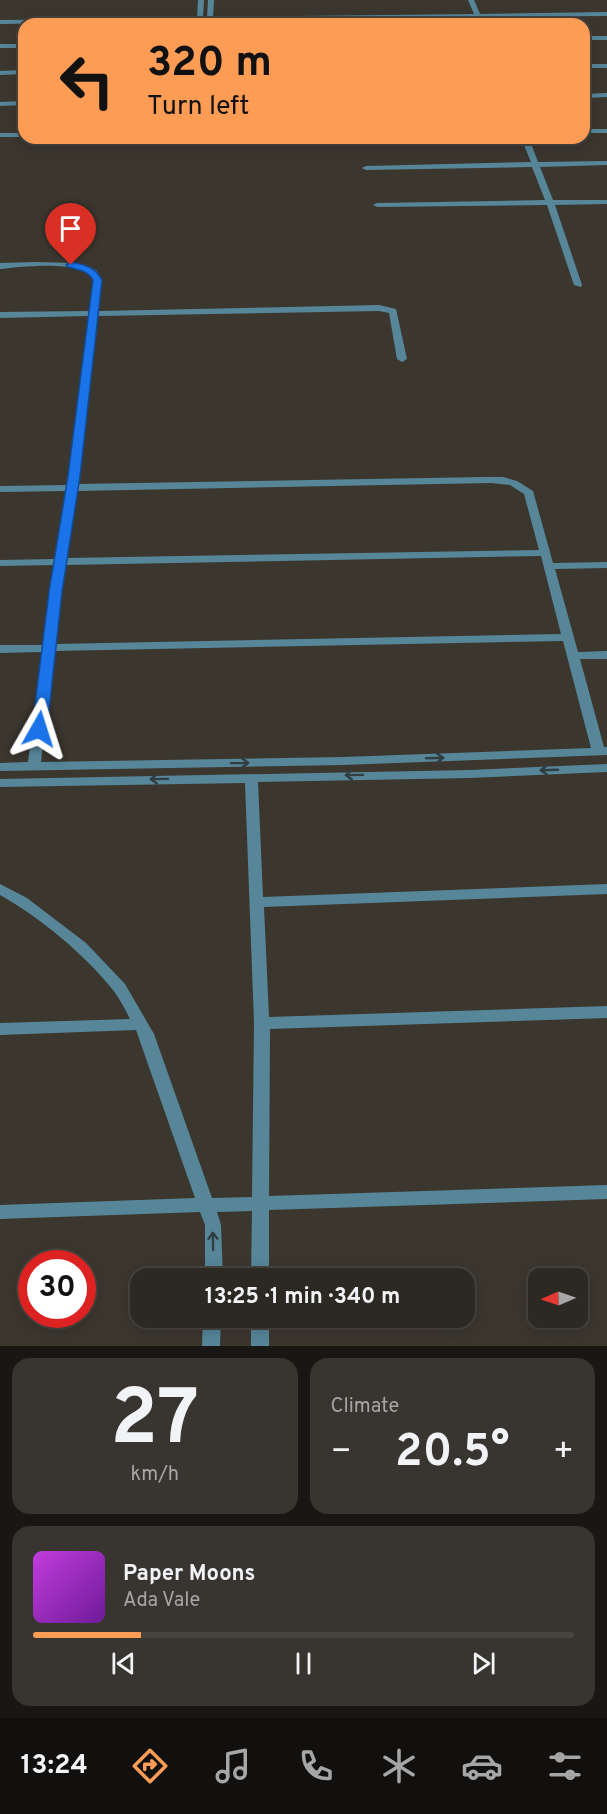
<!DOCTYPE html>
<html lang="en">
<head>
<meta charset="utf-8">
<style>
  body { margin:0; font-family:Overpass,sans-serif; background:#383530; color:#f1f3f6; height:100vh; display:flex; flex-direction:column; font-size:22px; white-space:nowrap }
  * { box-sizing:border-box; margin:0 }
  p { font-size:20px; color:#a6a6a6 }
  .icon { flex:none; width:33px; height:33px; fill:none; stroke:currentColor; stroke-width:2; stroke-linecap:round; stroke-linejoin:round }
  .map { position:relative; height:1346px; overflow:hidden }
  .details { display:flex; flex-direction:column; gap:12px; padding:12px; background:#181713; flex:1 }
  .details>* { flex:none }
  .top-card { position:absolute; left:18px; top:18px; width:572px; height:126px; border-radius:18px; box-shadow:0 3px 15px #0003,0 0 0 2px #484541; background:#fd9c55; color:#111; overflow:hidden }
  .needle { width:39px; rotate:268deg }
  .buttons { position:absolute; left:528px; top:1268px; display:grid; gap:12px }
  .buttons a { display:grid; place-items:center; width:60px; height:60px; border-radius:12px; background:#2c2923; box-shadow:0 3px 15px #0003,0 0 0 2px #484541; font-size:30px }
  .speed { position:absolute; left:18px; top:1250px; display:flex; gap:12px; font-size:30px; font-weight:700; text-align:center }
  .speed>* { display:grid; place-content:center; width:78px; height:78px; border-radius:50%; background:#2c2923; box-shadow:0 3px 15px #0003,0 0 0 2px #484541; line-height:1 }
  .speed .limit { border:9px solid #d22; background:#fff; color:#111 }
  .pin { position:absolute; display:grid; place-items:center; width:51px; height:51px; color:#fff; margin:-62px -26px; border-radius:50% 50% 50% 0; rotate:-45deg; box-shadow:0 0 6px #0007 }
  .pin .icon { rotate:45deg }
  .me { position:absolute; width:66px; margin:-33px; rotate:6deg; stroke-linejoin:round; filter:drop-shadow(0 0 4px #0008) }
  .turn { display:flex; align-items:center; gap:21px; height:126px; padding:0 30px; font-size:27px }
  .turn .icon { width:78px; height:78px; stroke-width:2.5 }
  .turn b { display:block; font-size:42px; line-height:51px }
  .big { font-size:45px; font-weight:700; line-height:1.1 }
  .details .widget { flex:1; display:flex; flex-direction:column; justify-content:center; gap:9px; min-width:0; padding:0 21px; border-radius:18px; background:#383530 }
  .details .dial { align-items:center; gap:0 }
  .dial b { font-size:78px; line-height:1 }
  .song { display:flex; align-items:center; gap:18px }
  .cover { width:72px; height:72px; border-radius:9px; background:linear-gradient(135deg,hsl(290 70% 55%),hsl(280 70% 35%)) }
  .played { height:6px; border-radius:3px; background:linear-gradient(90deg,#fd9c55 20%,#484541 20%) }
  .keys { display:flex; justify-content:space-around; direction:ltr }
  .heat { display:flex; justify-content:space-between; align-items:center; font-size:33px; direction:ltr }
  .details .tiles { flex:1; display:grid; gap:12px; grid-template-columns:1fr 1fr }
  .widget:last-child { grid-column:span 2 }
  .trip { position:absolute; left:130px; top:1268px; width:345px; height:60px; border-radius:18px; background:#2c2923; box-shadow:0 3px 15px #0003,0 0 0 2px #484541; font-weight:700; line-height:60px; text-align:center }
  .dock { display:flex; height:96px; justify-content:space-around; align-items:center; background:#12100e; color:#a6a6a6 }
  .dock .icon { width:42px; height:42px }
  .dock .current { color:#fd9c55 }
  .dock b { font-size:27px; color:#f1f3f6 }
  .map>svg:first-child { display:block }
  .lines { fill:none; stroke-linecap:round; stroke-linejoin:round }
  .street { fill:#578699; fill-rule:evenodd }
  .oneway { stroke:#303e41 }
  .route { fill:#1a73e8; stroke:#114b97; stroke-width:1.5 }
</style>
</head>
<body>
<div class="map">
<svg width="607" height="1346" viewBox="0 0 607 1346">
  <rect width="100%" height="100%" fill="#3b372f"/>
  <g class="lines">
    <g class="street">
      <path d="M 198,0 L 204,0 L 203,17 L 207,17 L 208,0 L 214,0 L 213,17 L 474,14 L 468,0 L 474,0 L 480,14 L 607,12 L 607,16 L 482,17 L 483,21 L 480,23 L 475,18 L 213,21 L 213,24 L 207,24 L 207,21 L 203,21 L 203,24 L 197,24 L 197,21 L 0,24 L 0,20 L 197,18 Z"/>
      <rect x="584" y="36" width="23" height="4"/>
      <rect x="0" y="44" width="24" height="4"/>
      <rect x="584" y="64" width="23" height="4"/>
      <path d="M 24,70 L 24,74 L 0,75 L 0,71 Z"/>
      <path d="M 607,93 L 607,97 L 584,98 L 584,94 Z"/>
      <path d="M 24,101 L 24,105 L 0,106 L 0,102 Z"/>
      <rect x="584" y="129" width="23" height="4"/>
      <rect x="0" y="133" width="24" height="4"/>
      <path d="M 521,138 L 529,138 L 538,162 L 607,161 L 607,165 L 540,167 L 553,200 L 607,200 L 607,204 L 555,205 L 582,285 L 581,287 L 574,285 L 547,205 L 377,207 L 373,205 L 377,203 L 545,200 L 532,167 L 366,170 L 362,168 L 366,166 L 531,162 Z"/>
      <path d="M 34,262 L 76,263 L 96,270 L 102,281 L 99,311 L 379,305 L 396,309 L 407,359 L 402,362 L 397,359 L 389,313 L 379,311 L 98,316 L 78,484 L 484,477 L 503,477 L 517,481 L 533,491 L 553,563 L 607,562 L 607,568 L 555,569 L 578,652 L 607,651 L 607,659 L 580,659 L 604,747 L 607,747 L 607,755 L 343,765 L 0,771 L 0,763 L 28,762 L 42,652 L 0,653 L 0,645 L 43,645 L 54,565 L 0,566 L 0,560 L 55,559 L 66,491 L 0,492 L 0,486 L 67,485 L 89,316 L 0,318 L 0,312 L 90,311 C 91,302 95,291 94,282 C 90,258 18,267 0,269 L 0,263 ZM 491,483 L 510,485 L 524,494 L 539,550 L 66,558 L 77,491 ZM 541,556 L 561,634 L 55,644 L 65,565 ZM 563,641 L 591,748 L 343,757 L 41,762 L 54,651 Z"/>
      <path d="M 607,764 L 607,772 L 470,778 L 258,782 L 263,897 L 607,884 L 607,894 L 264,907 L 269,1017 L 607,1006 L 607,1018 L 270,1029 L 269,1196 L 607,1185 L 607,1199 L 269,1210 L 269,1278 L 251,1278 L 252,1211 L 217,1212 L 221,1225 L 223,1278 L 205,1278 L 205,1225 L 200,1212 L 0,1219 L 0,1205 L 195,1198 L 136,1030 L 0,1035 L 0,1023 L 130,1019 C 125,1009 120,999 113,990 C 84,954 41,918 0,895 L 0,884 L 27,898 L 86,943 L 125,984 L 154,1034 L 212,1198 L 252,1197 L 254,1023 L 245,783 L 0,787 L 0,779 L 470,770 Z"/>
      <path d="M 203,1317 L 221,1317 L 220,1346 L 202,1346 Z"/>
      <rect x="251" y="1317" width="18" height="29"/>
    </g>
  </g>
  <defs><path id="oneway-shaft" d="M-6 0H5M1.5-3L5.5 0L1.5 3" fill="none" stroke-width="1.6" stroke-linecap="round" stroke-linejoin="round" transform="scale(1.5)"/></defs>
  <g class="oneway">
    <use href="#oneway-shaft" transform="translate(435 758) rotate(-2)"/>
    <use href="#oneway-shaft" transform="translate(240 763) rotate(-1)"/>
    <use href="#oneway-shaft" transform="translate(549 770) rotate(178)"/>
    <use href="#oneway-shaft" transform="translate(354 775) rotate(179)"/>
    <use href="#oneway-shaft" transform="translate(159 779) rotate(179)"/>
    <use href="#oneway-shaft" transform="translate(213 1241) rotate(-91)"/>
  </g>
  <path class="route" d="M 71,262 C 86,265 95,267 102,280 L 80,476 L 62,592 L 47,729 L 39,733 L 32,729 L 49,592 L 68,476 L 93,280 C 87,270 79,270 68,267 L 66,265 Z"/>
</svg>
<div class="buttons">
<a><svg class="needle" viewBox="-14 -14 28 28"><path d="M0-13l5 13h-10z" fill="#e53935"/><path d="M0 13l5-13h-10z" fill="#a6a6a6"/></svg></a>
</div>
<div class="speed"><div class="limit">30</div></div>
<div class="pin" style="left:71px;top:265px;background:#d93025"><svg class="icon" aria-label="arrive" viewBox="0 0 24 24"><path d="M6 21V4h12l-3 4 3 4H6"/></svg></div>
<svg class="me" style="left:39px;top:729px" viewBox="-20 -20 40 40"><path d="M0-17L14 15 0 8-14 15z" fill="#1a73e8" stroke="#fff" stroke-width="4"/></svg>
<div class="trip">13:25 · 1 min · 340 m</div>
<div class="top-card">
<div class="turn"><svg class="icon" aria-label="left" viewBox="0 0 24 24"><path d="M17 20v-9H6M10 6l-5 5 5 5"/></svg><div><b>320 m</b>Turn left</div></div>
</div>
</div>
<section class="details">
<div class="tiles">
<div class="widget dial"><b>27</b><p>km/h</p></div>
<div class="widget"><p>Climate</p>
<div class="heat"><a>−</a><b class="big">20.5°</b><a>+</a></div>
</div>
<div class="widget">
<div class="song"><i class="cover"></i><div><b>Paper Moons</b><p>Ada Vale</p></div></div>
<div class="played"></div>
<div class="keys"><svg class="icon" aria-label="previous" viewBox="0 0 24 24"><path d="M18 5L8 12l10 7zM5 5v14"/></svg><svg class="icon" aria-label="pause" viewBox="0 0 24 24"><path d="M8 5v14M16 5v14"/></svg><svg class="icon" aria-label="next" viewBox="0 0 24 24"><path d="M6 5l10 7-10 7zM19 5v14"/></svg></div>
</div>
</div>
</section>
<nav class="dock">
<b>13:24</b>
<svg class="icon current" aria-label="directions" viewBox="0 0 24 24"><path d="M12 3l9 9-9 9-9-9zM9 14v-3h6M13 9l2 2-2 2"/></svg>
<svg class="icon" aria-label="music" viewBox="0 0 24 24"><path d="M9 18V5l10-2v13"/><circle cx="6" cy="18" r="3"/><circle cx="16" cy="16" r="3"/></svg>
<svg class="icon" aria-label="phone" viewBox="0 0 24 24"><path d="M5 4h4l2 5-3 2q2 4 5 5l2-3 5 2v4C11 20 4 13 5 4z"/></svg>
<svg class="icon" aria-label="climate" viewBox="0 0 24 24"><path d="M12 3v18M4 7l16 10M4 17L20 7"/></svg>
<svg class="icon" aria-label="car" viewBox="0 0 24 24"><path d="M5 17H2v-5l4-1 3-4h7l3 4 3 1v5h-3M9 17h6M6 11h13"/><circle cx="7" cy="17" r="2"/><circle cx="17" cy="17" r="2"/></svg>
<svg class="icon" aria-label="filters" viewBox="0 0 24 24"><path d="M4 7h16M4 17h16"/><circle cx="9" cy="7" r="2"/><circle cx="15" cy="17" r="2"/></svg>
</nav>
</body>
</html>
